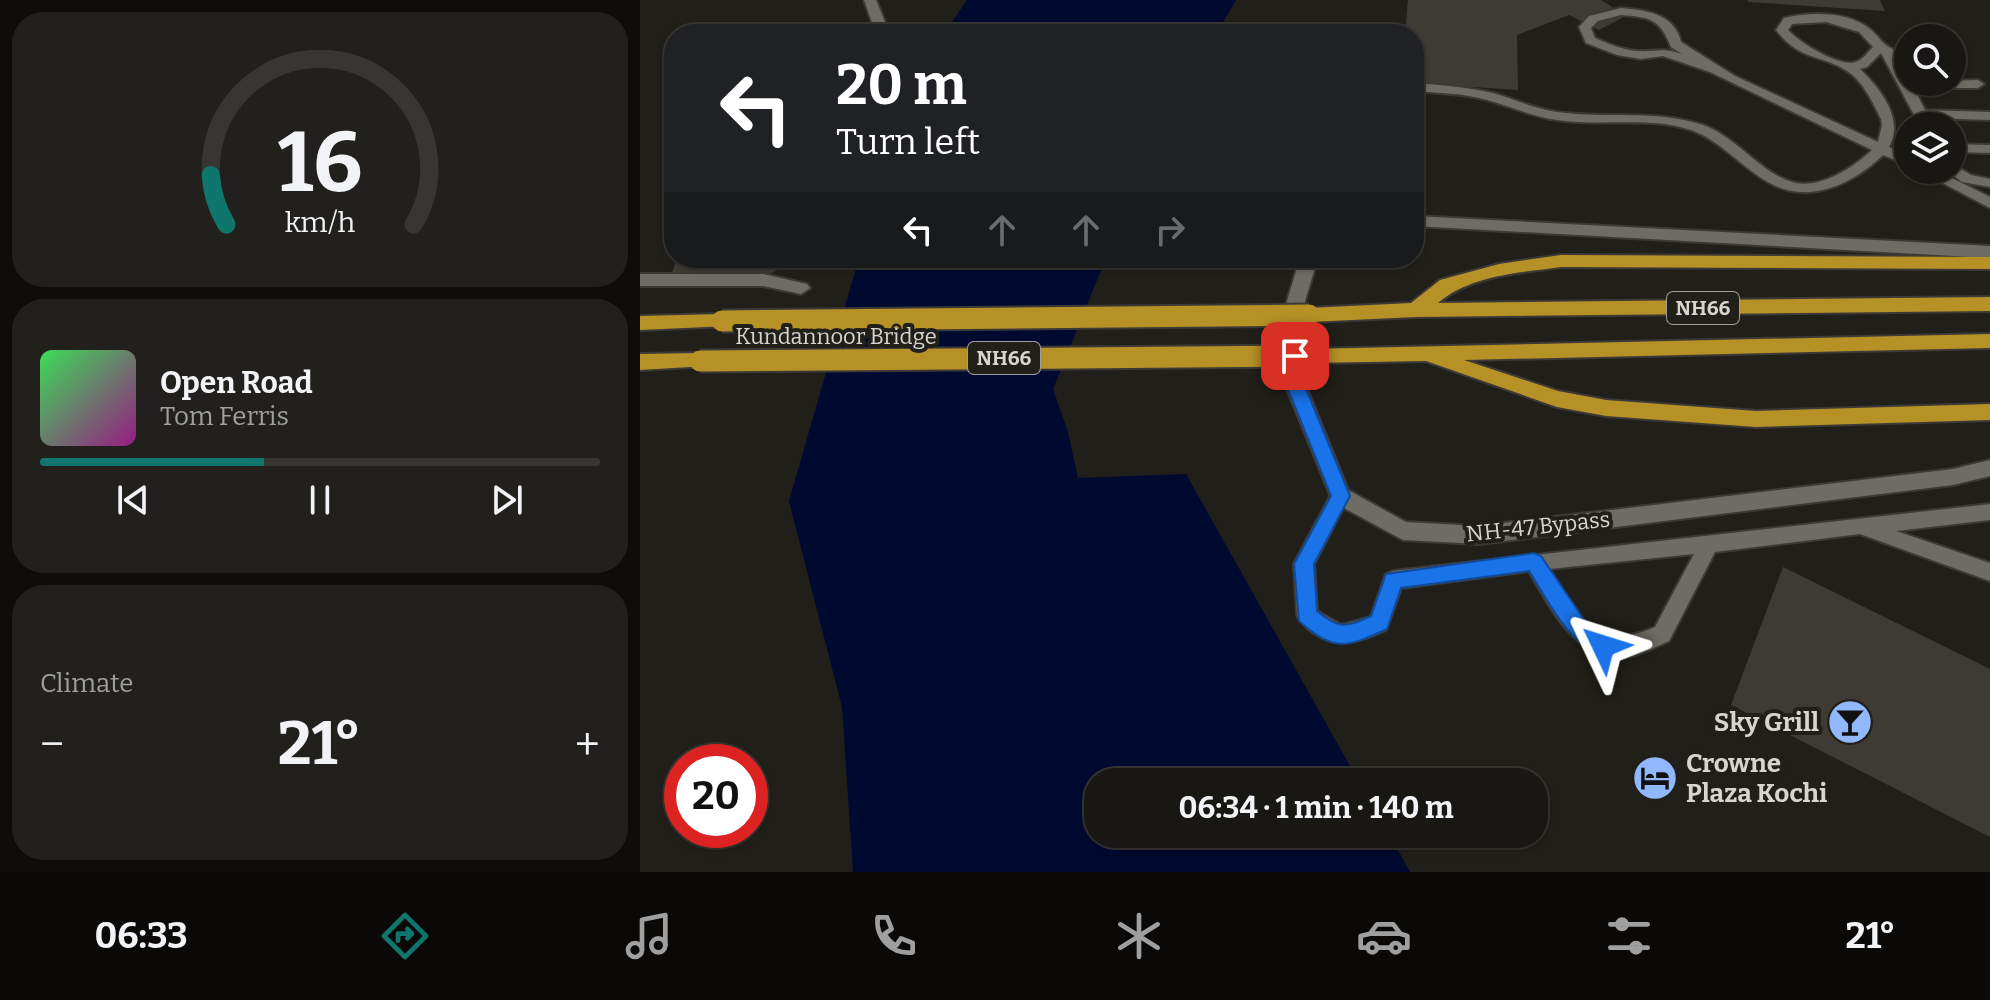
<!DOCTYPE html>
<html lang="en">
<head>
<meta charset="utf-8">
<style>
  body { margin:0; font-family:Bitter,serif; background:#22201c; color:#f1f3f6; height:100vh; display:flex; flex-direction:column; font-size:30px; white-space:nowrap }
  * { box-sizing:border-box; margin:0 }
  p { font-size:26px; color:#9f9fa0 }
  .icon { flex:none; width:44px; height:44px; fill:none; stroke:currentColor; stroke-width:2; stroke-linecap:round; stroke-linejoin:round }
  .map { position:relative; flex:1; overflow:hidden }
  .side { display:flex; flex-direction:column; gap:12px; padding:12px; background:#0e0d0a; width:640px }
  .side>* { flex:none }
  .top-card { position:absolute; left:24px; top:24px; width:760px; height:244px; border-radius:32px; box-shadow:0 2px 6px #0004,0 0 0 2px #373633; background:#202124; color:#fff; overflow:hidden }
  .fabs { position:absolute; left:1254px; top:24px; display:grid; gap:16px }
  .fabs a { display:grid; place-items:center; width:72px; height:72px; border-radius:50%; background:#191713; box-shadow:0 2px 6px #0004,0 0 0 2px #373633; font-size:40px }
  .speed { position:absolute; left:24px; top:744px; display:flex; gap:16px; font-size:40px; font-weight:700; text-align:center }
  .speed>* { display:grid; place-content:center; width:104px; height:104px; border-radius:50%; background:#191713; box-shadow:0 2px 6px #0004,0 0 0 2px #373633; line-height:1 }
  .speed .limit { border:12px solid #d22; background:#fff; color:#111 }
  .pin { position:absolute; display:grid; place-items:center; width:68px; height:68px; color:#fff; margin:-34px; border-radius:16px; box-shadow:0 4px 12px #0006 }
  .me { position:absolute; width:88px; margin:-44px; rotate:311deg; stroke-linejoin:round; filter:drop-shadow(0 0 6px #0008) }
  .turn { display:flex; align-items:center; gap:28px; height:168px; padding:0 40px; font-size:36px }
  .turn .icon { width:104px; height:104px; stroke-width:2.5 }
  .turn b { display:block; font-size:56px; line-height:68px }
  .lanes { display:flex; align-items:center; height:76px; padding:0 40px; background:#0003; justify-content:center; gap:40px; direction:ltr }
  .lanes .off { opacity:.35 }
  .big { font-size:60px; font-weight:700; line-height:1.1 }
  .side .widget { flex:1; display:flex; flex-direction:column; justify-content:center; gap:12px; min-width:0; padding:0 28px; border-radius:32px; background:#22201c }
  .side .dial { align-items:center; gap:0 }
  .dial svg { height:208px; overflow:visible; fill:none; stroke:#373633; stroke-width:7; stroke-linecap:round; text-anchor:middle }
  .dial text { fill:#f1f3f6; stroke:none }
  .song { display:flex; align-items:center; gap:24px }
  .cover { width:96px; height:96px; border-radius:12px; background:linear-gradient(135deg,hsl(130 70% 55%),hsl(310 70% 35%)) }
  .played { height:8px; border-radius:4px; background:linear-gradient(90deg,#0f766e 40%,#373633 40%) }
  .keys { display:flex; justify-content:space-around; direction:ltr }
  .heat { display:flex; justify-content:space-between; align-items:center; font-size:44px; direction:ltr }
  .trip { position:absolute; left:444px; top:768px; width:464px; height:80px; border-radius:32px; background:#191713; box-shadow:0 2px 6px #0004,0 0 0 2px #373633; font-weight:700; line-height:80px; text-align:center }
  .menu { display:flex; height:128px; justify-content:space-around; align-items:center; background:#0a0908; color:#9f9fa0 }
  .menu .icon { width:56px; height:56px }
  .menu .current { color:#0f766e }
  .menu b { font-size:36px; color:#f1f3f6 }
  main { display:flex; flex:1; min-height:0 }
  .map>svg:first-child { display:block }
  .water { fill:#00092f }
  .building { fill:#3e3b35 }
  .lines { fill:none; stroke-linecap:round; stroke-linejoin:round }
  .service-casing { stroke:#3c3936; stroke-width:4 }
  .minor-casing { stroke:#3c3936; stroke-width:4 }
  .tertiary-casing { stroke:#3c3936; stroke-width:4 }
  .trunk-casing { stroke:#3c3936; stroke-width:4 }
  .service { fill:#6f6c65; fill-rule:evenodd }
  .minor { fill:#6f6c65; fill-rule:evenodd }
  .tertiary { fill:#6f6c65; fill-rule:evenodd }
  .trunk { fill:#b69126; fill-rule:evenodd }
  .trunk-bridge-casing { stroke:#3c3936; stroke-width:25; stroke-linecap:butt }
  .trunk-bridge { stroke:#b69126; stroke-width:21 }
  .route { fill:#1a73e8; stroke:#114b97; stroke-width:2 }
  .labels { text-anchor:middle; stroke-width:8; stroke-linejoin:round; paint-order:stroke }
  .shield { fill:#211f19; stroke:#a09e9a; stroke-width:2 }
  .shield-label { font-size:20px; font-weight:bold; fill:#d7d5d1 }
  .street-label { font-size:22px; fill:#d7d5d1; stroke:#211f19 }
  .near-poi-label { font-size:26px; font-weight:bold; fill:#d7d5d1; stroke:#211f19; text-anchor:end }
</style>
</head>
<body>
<main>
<section class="side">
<div class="widget dial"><svg viewBox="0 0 100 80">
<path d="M14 69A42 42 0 1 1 86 69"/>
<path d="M14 69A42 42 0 0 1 8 50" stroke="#0f766e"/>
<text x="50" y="56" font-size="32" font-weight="700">16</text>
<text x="50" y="72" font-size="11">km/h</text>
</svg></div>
<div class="widget">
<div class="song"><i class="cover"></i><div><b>Open Road</b><p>Tom Ferris</p></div></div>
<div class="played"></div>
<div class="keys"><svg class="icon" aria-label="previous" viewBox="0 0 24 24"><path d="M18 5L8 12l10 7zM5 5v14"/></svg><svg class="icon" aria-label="pause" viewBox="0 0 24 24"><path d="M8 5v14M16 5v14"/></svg><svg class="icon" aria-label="next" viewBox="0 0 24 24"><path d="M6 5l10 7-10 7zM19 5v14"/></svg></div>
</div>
<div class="widget"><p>Climate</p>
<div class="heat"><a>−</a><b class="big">21°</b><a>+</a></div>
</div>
</section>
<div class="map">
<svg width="1350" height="872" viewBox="0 0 1350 872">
  <rect width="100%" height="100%" fill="#211f19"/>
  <g class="water">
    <path d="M 327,0 L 596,0 L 576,34 L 304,34 Z"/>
    <path d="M 219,258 L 466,258 L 413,389 L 428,432 L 438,478 L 546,474 L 719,782 L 458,782 L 458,834 L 749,834 L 770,872 L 213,872 L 202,707 L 149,501 Z"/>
  </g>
  <g class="building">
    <path d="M 768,0 L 961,0 L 986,16 L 959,30 L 929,15 L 877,35 L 878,90 L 774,83 L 774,34 L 765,34 Z"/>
    <path d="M 1108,0 L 1240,0 L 1245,11 L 1108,2 Z"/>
    <path d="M 37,258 L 163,258 L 121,278 L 31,276 Z"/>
    <path d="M 1143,567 L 1350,669 L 1350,837 L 1091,705 Z"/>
  </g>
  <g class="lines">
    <g class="service-casing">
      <g id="service">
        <path d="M 981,8 C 1006,10 1035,14 1041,42 L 1095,76 L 1238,142 L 1242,125 L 1241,119 C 1233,103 1223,81 1207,71 C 1179,53 1161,62 1136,30 L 1144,18 C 1171,12 1207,11 1230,29 C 1239,36 1242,45 1253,49 L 1268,82 L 1338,80 L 1344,84 L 1338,88 L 1274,88 L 1285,110 L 1350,112 L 1350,120 L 1290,118 L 1294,126 L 1280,126 L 1241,53 L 1227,67 L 1220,69 C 1240,88 1265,120 1249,147 L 1268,156 L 1268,165 L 1243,155 C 1223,175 1191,194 1161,192 C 1118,191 1091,144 1051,130 C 1008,116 962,127 917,120 C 893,117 870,106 847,100 C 823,93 798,93 774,91 L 774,83 C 801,85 827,87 853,93 C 874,99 895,109 917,112 C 966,119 1015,109 1063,125 C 1097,137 1123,176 1156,183 C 1182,188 1214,167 1232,150 L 1070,72 L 1023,56 L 1001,59 L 977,55 L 946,43 L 939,27 L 949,16 ZM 981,15 C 1010,17 1020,19 1031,47 L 1042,54 C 1022,47 1017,52 998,51 C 983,50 969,44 955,38 L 951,28 L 958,21 ZM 1186,22 L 1219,32 L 1233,47 C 1228,52 1223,59 1218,61 C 1202,70 1159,42 1148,30 L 1152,24 Z"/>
        <path d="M 1312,144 L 1350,145 L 1350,153 L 1312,152 Z"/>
        <path d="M 1312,164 L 1331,175 L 1350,179 L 1350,187 L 1322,182 L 1306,170 L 1312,170 Z"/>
        <path d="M 1278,170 L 1296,170 L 1350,197 L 1350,208 Z"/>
        <path d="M 700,488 L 707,491 L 709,496 L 674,564 L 677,611 L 701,625 L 731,617 L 746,574 L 753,571 L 1350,504 L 1350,520 L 1256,531 L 1350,563 L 1350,581 L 1220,534 L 1075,552 L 1029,641 C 1015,647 998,657 982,657 C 935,660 909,605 889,571 L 761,588 L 746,630 C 721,641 700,650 674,633 C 667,628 661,623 657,615 L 654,564 L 693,491 ZM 1054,554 L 1015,627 C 955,654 937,615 909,569 Z"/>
      </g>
    </g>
    <g class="minor-casing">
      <g id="minor">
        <path d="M 224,0 L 236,0 L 250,34 L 236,34 Z"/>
        <path d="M 0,274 L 123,274 L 167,284 L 170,288 L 161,294 L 123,286 L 0,286 Z"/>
      </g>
    </g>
    <g class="tertiary-casing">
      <g id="tertiary">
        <path d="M 774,216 L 1350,246 L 1350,258 L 774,226 Z"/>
        <path d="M 660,258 L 678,258 L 665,301 L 665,384 L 708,490 L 766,522 L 839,526 L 1313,469 L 1350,460 L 1350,476 L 1313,485 L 839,544 L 763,540 L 693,502 L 645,384 L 647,301 Z"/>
      </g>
    </g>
    <g class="trunk-casing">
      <g id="trunk">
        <path d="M 921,255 L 1350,257 L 1350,269 L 921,267 C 879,273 831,275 798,303 L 1350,297 L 1350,311 L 776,317 L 669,322 L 659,315 L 669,308 L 771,303 L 800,280 L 859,264 Z"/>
        <path d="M 82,314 L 92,321 L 89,326 L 0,330 L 0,316 Z"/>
        <path d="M 1350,334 L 1350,348 L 824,360 L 918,391 L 966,400 L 1116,411 L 1350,404 L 1350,420 L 1116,427 L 966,416 L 917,407 L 786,361 L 668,363 L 661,361 L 658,356 L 661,351 L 668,349 Z"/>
        <path d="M 60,353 L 67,356 L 70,361 L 67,366 L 0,370 L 0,354 Z"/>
      </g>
    </g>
    <use href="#service" class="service"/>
    <use href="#minor" class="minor"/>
    <use href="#tertiary" class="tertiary"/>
    <use href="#trunk" class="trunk"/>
    <g class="trunk-bridge-casing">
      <g id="trunk-bridge">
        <path d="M 82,321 L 669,315"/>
        <path d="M 60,361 L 668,356"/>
      </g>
    </g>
    <use href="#trunk-bridge" class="trunk-bridge"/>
  </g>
  <path class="route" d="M 655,350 L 664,356 L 664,384 L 710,496 L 674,564 L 677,611 C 699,629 705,628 731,616 L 746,574 L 894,553 L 901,556 L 945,621 L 970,639 L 973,646 L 970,653 L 963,656 C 927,642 909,602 889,571 L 761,588 L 747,629 C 706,648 694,652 659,621 L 654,564 L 691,496 L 646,384 L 647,356 Z"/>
  <defs>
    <g id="bar-disc" transform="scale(2.3)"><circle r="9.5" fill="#91b8fd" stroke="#211f19"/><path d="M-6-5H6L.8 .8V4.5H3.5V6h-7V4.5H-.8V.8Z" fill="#111"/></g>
    <g id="hotel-disc" transform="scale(2.3)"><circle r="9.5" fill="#91b8fd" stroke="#211f19"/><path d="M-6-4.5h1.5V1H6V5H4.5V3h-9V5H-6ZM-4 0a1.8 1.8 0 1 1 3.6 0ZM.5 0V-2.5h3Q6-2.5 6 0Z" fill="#111"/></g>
  </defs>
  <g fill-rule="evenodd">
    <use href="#bar-disc" x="1210" y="722"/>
    <use href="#hotel-disc" x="1015" y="778"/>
  </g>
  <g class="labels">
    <g class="shield">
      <rect x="1027" y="292" width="72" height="32" rx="6"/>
      <rect x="328" y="342" width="72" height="32" rx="6"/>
    </g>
    <g class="shield-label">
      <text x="1063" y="315">NH66</text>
      <text x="364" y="365">NH66</text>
    </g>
    <g class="street-label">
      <text x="196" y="344">Kundannoor Bridge</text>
      <text transform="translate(898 526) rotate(-6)" y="8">NH-47 Bypass</text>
    </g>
    <g class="near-poi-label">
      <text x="1179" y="731">Sky Grill</text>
      <text x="1046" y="772" text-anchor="start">Crowne<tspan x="1046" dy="30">Plaza Kochi</tspan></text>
    </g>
  </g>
</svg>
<div class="fabs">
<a><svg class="icon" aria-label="search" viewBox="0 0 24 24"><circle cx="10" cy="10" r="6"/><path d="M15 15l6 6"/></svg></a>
<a><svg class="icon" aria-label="layers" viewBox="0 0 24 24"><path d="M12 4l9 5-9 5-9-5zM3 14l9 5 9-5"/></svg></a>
</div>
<div class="speed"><div class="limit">20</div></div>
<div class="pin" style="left:655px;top:356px;background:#d93025"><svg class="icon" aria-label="arrive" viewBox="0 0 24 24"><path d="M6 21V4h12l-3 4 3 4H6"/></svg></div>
<svg class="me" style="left:963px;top:646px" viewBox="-20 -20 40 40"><path d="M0-17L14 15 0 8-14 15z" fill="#1a73e8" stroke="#fff" stroke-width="4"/></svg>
<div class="trip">06:34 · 1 min · 140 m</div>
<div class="top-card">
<div class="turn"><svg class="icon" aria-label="left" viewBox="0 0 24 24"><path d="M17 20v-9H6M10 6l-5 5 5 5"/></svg><div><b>20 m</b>Turn left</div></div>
<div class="lanes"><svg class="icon" aria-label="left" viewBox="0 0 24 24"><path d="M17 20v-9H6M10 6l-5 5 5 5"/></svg><svg class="icon off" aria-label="ahead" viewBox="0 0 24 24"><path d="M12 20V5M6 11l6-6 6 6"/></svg><svg class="icon off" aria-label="ahead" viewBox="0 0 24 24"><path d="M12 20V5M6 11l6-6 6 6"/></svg><svg class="icon off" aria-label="right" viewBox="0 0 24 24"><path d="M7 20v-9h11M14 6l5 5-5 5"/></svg></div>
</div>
</div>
</main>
<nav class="menu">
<b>06:33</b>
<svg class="icon current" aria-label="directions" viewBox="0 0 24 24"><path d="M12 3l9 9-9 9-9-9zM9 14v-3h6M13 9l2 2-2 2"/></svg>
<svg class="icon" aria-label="music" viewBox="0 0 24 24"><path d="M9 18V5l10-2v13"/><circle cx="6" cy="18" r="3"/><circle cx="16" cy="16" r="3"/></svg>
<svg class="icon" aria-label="phone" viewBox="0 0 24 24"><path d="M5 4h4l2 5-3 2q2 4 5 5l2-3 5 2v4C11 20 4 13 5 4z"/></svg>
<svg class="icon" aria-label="climate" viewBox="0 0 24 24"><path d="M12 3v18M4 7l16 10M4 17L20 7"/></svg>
<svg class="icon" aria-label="car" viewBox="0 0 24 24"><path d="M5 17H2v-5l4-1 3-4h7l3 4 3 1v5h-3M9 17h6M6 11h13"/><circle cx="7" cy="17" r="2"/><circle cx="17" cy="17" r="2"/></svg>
<svg class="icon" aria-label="filters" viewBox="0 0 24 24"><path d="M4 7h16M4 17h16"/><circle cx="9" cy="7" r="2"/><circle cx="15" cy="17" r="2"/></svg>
<b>21°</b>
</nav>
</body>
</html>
